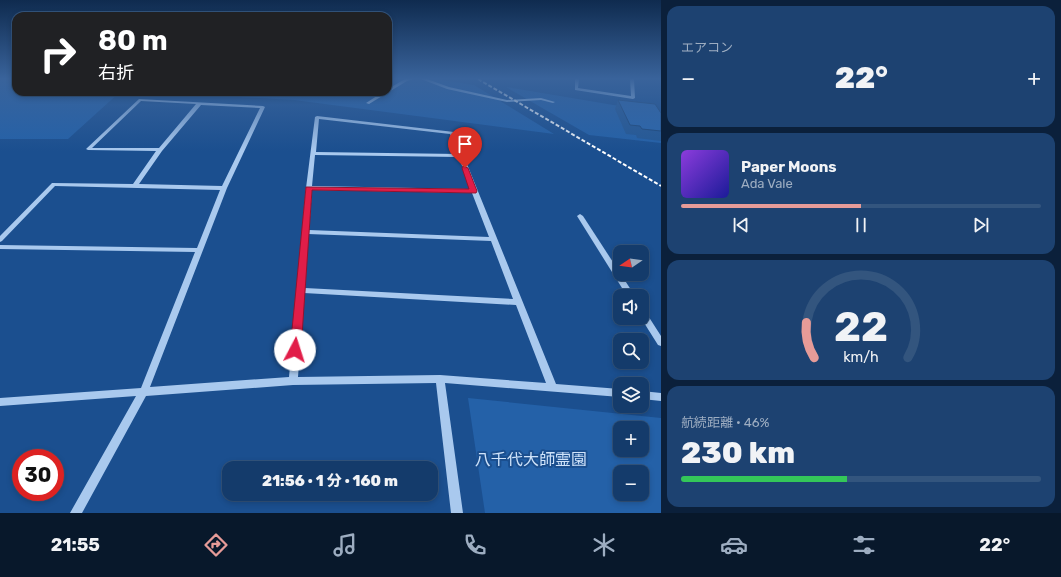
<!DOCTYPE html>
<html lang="ja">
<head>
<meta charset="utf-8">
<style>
  body { margin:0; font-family:Rubik,"Noto Sans JP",sans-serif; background:#1d4271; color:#f1f3f6; height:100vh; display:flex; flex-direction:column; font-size:15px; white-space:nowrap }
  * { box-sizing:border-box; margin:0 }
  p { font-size:13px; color:#9dadc1 }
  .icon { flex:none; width:22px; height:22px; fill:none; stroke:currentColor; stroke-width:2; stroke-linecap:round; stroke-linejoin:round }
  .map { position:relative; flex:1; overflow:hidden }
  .sheet { display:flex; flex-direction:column; gap:6px; padding:6px; background:#0b203b; width:400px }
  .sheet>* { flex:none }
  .hud { position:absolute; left:12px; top:12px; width:380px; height:84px; border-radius:12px; box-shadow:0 2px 6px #0003,0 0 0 1px #33557e; background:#202124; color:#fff; overflow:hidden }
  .needle { width:26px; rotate:257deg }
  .fabs { position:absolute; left:613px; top:245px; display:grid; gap:8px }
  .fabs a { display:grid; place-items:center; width:36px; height:36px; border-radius:8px; background:#143b6b; box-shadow:0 2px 6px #0003,0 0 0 1px #33557e; font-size:20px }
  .speed { position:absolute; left:12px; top:449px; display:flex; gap:8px; font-size:20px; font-weight:700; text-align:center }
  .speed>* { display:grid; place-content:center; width:52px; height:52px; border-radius:50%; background:#143b6b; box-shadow:0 2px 6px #0003,0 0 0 1px #33557e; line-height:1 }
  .speed .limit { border:6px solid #d22; background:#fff; color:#111 }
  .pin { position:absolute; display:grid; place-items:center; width:34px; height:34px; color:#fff; margin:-41px -17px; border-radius:50% 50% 50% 0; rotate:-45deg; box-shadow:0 0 4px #0007 }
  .pin .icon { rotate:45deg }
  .me { position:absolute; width:44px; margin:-22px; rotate:5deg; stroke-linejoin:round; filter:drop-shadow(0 0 3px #0008) }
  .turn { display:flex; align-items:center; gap:14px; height:84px; padding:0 20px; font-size:18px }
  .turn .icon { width:52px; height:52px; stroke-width:2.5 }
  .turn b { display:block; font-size:28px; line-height:34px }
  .big { font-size:30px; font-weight:800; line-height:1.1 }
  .sheet .widget { flex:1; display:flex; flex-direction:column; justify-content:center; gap:6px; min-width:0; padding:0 14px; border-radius:12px; background:#1d4271 }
  .sheet .dial { align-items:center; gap:0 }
  .dial svg { height:104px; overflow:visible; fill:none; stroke:#33557e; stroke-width:7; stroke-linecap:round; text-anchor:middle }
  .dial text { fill:#f1f3f6; stroke:none }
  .song { display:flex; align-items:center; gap:12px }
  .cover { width:48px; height:48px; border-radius:6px; background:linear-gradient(135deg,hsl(270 70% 55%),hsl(240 70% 35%)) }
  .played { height:4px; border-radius:2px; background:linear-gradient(90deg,#e69b98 50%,#33557e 50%) }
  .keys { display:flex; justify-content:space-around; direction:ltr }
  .heat { display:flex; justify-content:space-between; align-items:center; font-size:22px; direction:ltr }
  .charge { height:6px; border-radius:3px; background:linear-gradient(90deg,#34c759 46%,#33557e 0) }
  .trip { position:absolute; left:222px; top:461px; width:216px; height:40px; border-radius:12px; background:#143b6b; box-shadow:0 2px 6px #0003,0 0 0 1px #33557e; font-weight:800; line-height:40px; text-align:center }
  .dock { display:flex; height:64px; justify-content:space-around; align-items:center; background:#08182b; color:#9dadc1 }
  .dock .icon { width:28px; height:28px }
  .dock .selected { color:#e69b98 }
  .dock b { font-size:18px; color:#f1f3f6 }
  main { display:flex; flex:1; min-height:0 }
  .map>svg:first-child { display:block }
  .green { fill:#2461a8; fill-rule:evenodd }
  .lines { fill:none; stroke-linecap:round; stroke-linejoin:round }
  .minor { fill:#a9c9ee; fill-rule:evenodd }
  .rail { stroke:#fff; stroke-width:2; stroke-dasharray:4 2; stroke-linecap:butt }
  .wall { fill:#245895 }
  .building { fill:#2a66ad; stroke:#1d4779 }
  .route { fill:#e11d48; stroke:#92132f }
  .labels { text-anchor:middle; stroke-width:4; stroke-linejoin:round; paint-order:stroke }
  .near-park-label { font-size:16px; fill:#cfe3fa; stroke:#1b4f8f }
</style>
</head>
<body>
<main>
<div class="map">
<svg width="661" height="513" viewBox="0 0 661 513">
  <rect width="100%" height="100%" fill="#1b4f8f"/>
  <g class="green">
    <path d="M 0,79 L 16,79 L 16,92 L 120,92 L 68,139 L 0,139 Z"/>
    <path d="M 388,79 L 442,79 L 442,80 L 474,85 L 554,134 L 294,100 L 144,92 L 388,92 Z"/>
    <path d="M 506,87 L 661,113 L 661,143 L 589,135 Z"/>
    <path d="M 468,398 L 661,418 L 661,513 L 485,513 ZM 620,428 L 642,428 L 642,450 L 620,450 ZM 620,472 L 642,472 L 642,494 L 620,494 Z"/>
  </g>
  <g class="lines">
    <g class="minor">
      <path d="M 405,79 L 413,79 L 407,81 L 369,104 L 366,103 L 383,92 L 388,92 L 388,89 Z"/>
      <path d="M 421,79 L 427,79 L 449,87 L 507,100 L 541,98 L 555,102 L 553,103 L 541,100 L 507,102 L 447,89 Z"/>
      <path d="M 575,79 L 579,79 L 578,88 L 631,96 L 630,79 L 634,79 L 635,98 L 633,99 L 575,90 Z"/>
      <path d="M 280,92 L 284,92 L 281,94 L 279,93 Z"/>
      <path d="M 139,99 L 263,106 L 265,107 L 227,188 L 150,387 L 289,377 L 306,188 L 315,117 L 317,116 L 454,132 L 556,384 L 620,389 L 620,397 L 445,383 L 463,513 L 451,513 L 436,383 L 293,385 L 146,396 L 82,513 L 70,513 L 136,396 L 0,406 L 0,398 L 141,388 L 195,252 L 0,249 L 0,245 L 197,248 L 220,190 L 55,186 L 2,241 L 0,242 L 0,236 L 52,183 L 133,184 L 156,151 L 88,150 L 86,149 ZM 141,101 L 196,104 L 159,148 L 92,148 ZM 201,105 L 260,108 L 222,186 L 139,184 L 162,151 ZM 319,119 L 450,134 L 458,154 L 316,152 ZM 315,155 L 459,157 L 470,189 L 312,186 ZM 312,190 L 472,193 L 489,237 L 309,230 ZM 308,234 L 491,241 L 513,299 L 305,288 ZM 304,293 L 516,305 L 546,383 L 440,375 L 298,377 Z"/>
      <path d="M 580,214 L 583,216 L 635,296 L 627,296 L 577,216 Z"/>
      <path d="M 642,310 L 645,311 L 661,336 L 661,346 L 658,345 L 641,318 L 642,318 Z"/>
      <path d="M 642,391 L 661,393 L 661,401 L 642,399 Z"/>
    </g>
    <path class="rail" d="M 478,79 L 661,186"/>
  </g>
  <path class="wall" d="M 618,100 L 661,113 L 661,141 L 637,138 L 636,135 L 626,134 L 615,109 Z"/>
  <path class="building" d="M 618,100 L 655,104 L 661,113 L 661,131 L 642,129 L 640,126 L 630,125 Z"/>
  <linearGradient id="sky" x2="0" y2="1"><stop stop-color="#0f2b4f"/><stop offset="0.52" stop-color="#39639b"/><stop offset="1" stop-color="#39639b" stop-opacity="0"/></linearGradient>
  <rect width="661" height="151" fill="url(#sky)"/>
  <path class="route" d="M 463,166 L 468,168 L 477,191 L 476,193 L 312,190 L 301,350 L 299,354 L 295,355 L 291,354 L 290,350 L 306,187 L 469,189 L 462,168 Z"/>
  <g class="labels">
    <g class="near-park-label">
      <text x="531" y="465">八千代大師霊園</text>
    </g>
  </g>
</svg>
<div class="fabs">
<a><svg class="needle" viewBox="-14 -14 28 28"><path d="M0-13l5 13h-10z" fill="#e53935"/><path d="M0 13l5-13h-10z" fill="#9dadc1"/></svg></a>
<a><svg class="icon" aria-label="sound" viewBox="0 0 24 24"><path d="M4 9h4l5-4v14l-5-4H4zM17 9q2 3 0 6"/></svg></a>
<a><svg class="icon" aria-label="search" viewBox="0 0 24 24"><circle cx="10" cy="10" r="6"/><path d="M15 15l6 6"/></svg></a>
<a><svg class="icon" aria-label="layers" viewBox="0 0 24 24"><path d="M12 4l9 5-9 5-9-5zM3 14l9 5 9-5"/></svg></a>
<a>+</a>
<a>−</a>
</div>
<div class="speed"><div class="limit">30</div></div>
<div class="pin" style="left:465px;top:168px;background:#d93025"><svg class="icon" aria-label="arrive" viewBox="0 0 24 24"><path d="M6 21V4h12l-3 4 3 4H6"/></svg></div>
<svg class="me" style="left:295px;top:350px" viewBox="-20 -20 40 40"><circle r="19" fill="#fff"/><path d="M0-13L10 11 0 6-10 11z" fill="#e11d48"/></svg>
<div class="trip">21:56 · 1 分 · 160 m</div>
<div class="hud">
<div class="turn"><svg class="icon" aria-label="right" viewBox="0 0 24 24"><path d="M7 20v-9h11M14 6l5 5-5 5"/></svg><div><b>80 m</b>右折</div></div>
</div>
</div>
<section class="sheet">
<div class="widget"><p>エアコン</p>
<div class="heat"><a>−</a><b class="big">22°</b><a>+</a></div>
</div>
<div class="widget">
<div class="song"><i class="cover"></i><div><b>Paper Moons</b><p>Ada Vale</p></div></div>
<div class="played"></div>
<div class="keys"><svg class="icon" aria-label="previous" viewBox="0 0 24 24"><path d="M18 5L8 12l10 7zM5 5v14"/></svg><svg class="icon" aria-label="pause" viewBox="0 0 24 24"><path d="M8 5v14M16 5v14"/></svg><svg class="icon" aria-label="next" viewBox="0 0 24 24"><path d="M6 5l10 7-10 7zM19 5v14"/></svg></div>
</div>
<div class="widget dial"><svg viewBox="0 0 100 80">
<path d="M14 69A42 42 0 1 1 86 69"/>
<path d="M14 69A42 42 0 0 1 8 42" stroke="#e69b98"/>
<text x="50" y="56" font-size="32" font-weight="700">22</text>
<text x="50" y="72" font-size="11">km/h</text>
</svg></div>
<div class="widget"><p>航続距離 · 46%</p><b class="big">230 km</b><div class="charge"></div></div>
</section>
</main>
<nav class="dock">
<b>21:55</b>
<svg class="icon selected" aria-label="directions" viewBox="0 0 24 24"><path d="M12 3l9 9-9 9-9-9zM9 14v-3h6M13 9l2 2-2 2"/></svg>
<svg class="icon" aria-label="music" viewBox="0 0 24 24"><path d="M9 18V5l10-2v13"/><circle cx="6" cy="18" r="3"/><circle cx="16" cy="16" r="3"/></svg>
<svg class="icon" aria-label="phone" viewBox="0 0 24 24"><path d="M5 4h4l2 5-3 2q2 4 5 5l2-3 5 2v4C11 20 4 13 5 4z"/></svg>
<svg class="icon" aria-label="climate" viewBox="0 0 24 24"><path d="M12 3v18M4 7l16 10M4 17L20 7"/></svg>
<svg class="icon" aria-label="car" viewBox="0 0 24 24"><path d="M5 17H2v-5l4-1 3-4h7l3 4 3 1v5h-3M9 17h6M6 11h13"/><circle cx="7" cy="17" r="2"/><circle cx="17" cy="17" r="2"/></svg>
<svg class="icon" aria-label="filters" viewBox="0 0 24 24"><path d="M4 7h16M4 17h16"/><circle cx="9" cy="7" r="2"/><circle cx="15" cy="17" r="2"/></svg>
<b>22°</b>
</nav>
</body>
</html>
